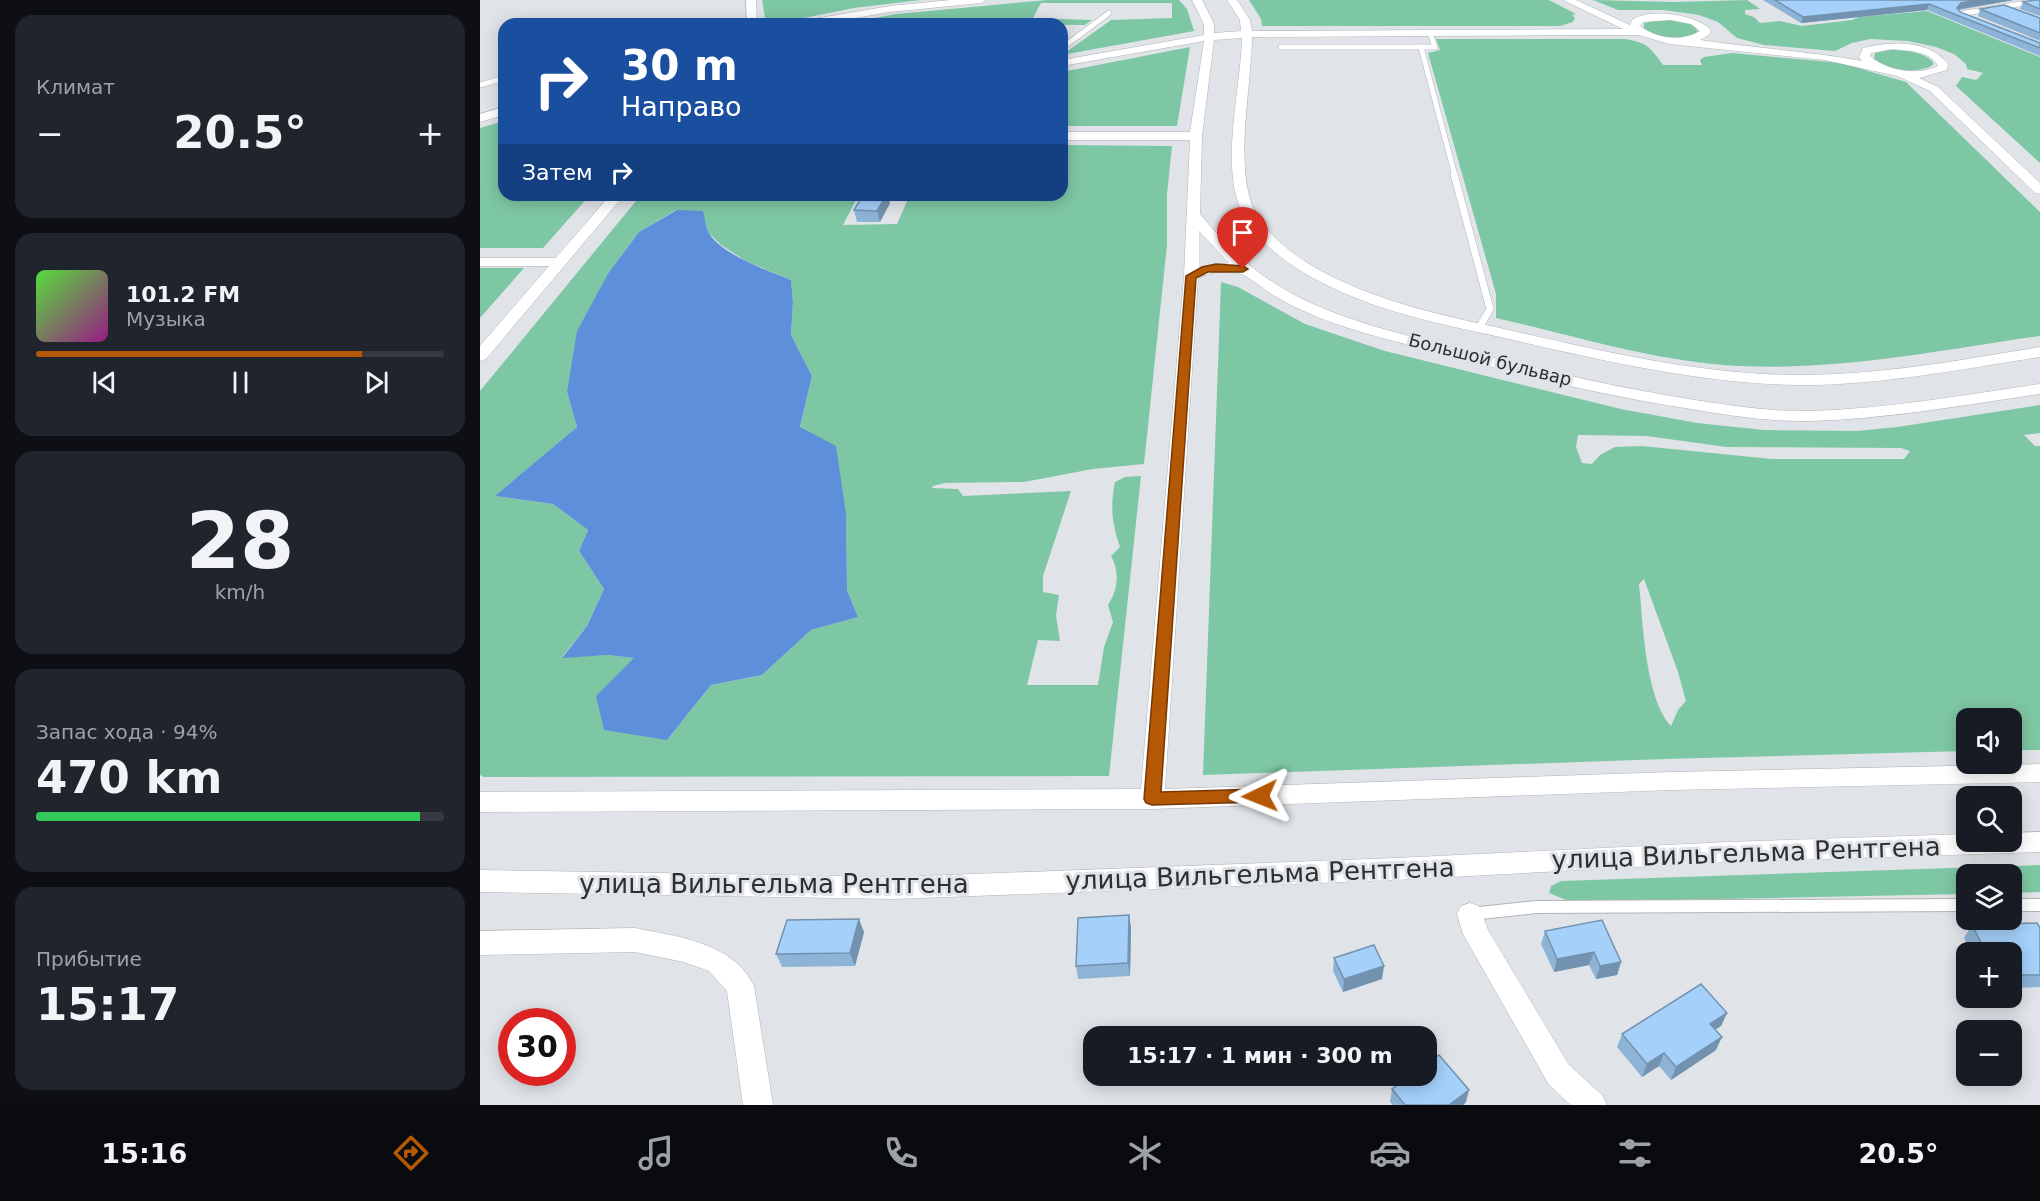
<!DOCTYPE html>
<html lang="ru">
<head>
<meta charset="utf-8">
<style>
  body { margin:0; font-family:"DejaVu Sans",sans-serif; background:#20242c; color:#f1f3f6; height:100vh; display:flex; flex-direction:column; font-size:22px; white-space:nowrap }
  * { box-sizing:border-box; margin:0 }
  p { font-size:20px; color:#9ea1a6 }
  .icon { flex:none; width:33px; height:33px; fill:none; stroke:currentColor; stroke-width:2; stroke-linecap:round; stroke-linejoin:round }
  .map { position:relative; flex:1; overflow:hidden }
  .panel { display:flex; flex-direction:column; gap:15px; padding:15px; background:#0d0f14; width:480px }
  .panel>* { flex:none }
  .banner { position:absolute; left:18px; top:18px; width:570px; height:183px; border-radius:18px; box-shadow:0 3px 15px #0003; background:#1a4fa0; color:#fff; overflow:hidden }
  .fabs { position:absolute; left:1476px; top:708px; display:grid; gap:12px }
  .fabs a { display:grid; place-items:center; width:66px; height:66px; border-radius:12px; background:#171b24; box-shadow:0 3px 15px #0003; font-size:30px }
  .speed { position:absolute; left:18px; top:1008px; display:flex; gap:12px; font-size:30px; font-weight:700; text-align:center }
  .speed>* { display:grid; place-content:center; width:78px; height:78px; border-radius:50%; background:#171b24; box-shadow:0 3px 15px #0003; line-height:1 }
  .speed .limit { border:9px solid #d22; background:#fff; color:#111 }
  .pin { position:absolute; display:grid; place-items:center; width:51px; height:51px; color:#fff; margin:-62px -26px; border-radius:50% 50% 50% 0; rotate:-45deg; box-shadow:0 0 6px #0007 }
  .pin .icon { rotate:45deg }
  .me { position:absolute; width:66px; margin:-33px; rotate:268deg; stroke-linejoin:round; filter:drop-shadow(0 0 4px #0008) }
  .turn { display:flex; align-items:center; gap:21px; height:126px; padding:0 24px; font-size:27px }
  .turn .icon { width:78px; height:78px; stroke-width:2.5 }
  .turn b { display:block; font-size:42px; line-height:51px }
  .then { display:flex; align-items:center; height:57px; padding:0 24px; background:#0003; gap:12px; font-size:22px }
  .big { font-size:45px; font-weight:600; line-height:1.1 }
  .panel .widget { flex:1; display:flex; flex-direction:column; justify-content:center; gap:9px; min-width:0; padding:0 21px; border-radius:18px; background:#20242c }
  .panel .dial { align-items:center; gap:0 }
  .dial b { font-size:78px; line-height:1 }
  .song { display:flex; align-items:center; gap:18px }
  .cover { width:72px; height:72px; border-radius:9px; background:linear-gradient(135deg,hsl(110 70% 55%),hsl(310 70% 35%)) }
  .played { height:6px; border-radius:3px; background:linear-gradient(90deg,#b55806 80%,#363941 80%) }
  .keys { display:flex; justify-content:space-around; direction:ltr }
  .heat { display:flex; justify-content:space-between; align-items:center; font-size:33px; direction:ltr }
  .charge { height:9px; border-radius:4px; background:linear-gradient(90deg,#34c759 94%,#363941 0) }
  .trip { position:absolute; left:603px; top:1026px; width:354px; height:60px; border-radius:18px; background:#171b24; box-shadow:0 3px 15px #0003; font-weight:600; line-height:60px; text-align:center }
  .tabs { display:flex; height:96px; justify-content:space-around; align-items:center; background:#090b0e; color:#9ea1a6 }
  .tabs .icon { width:42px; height:42px }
  .tabs .on { color:#b55806 }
  .tabs b { font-size:27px; color:#f1f3f6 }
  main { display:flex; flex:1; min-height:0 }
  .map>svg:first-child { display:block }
  .green { fill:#7ec7a4; fill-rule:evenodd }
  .water { fill:#5e8fda }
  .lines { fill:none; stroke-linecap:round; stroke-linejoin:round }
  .lane-far2-casing { stroke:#b0b4b8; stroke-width:6 }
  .lane-far1-casing { stroke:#b0b4b8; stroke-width:8 }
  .lane-casing { stroke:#b0b4b8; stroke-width:14 }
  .street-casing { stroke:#b0b4b8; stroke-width:1 }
  .lane-far2 { stroke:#fff; stroke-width:5 }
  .lane-far1 { stroke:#fff; stroke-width:7 }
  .lane { stroke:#fff; stroke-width:12 }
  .street { fill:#fff; fill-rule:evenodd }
  .wall { fill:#8db3d7 }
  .shaded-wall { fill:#7392af }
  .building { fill:#a4d0fa; stroke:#7392af; stroke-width:1.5 }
  .route { fill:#b55806; stroke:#763904; stroke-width:1.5 }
  .labels { text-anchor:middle; stroke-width:6; stroke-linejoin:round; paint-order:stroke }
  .far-street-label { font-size:18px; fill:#2d2f30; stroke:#e0e4e8 }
  .near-street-label { font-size:26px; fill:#2d2f30; stroke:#e0e4e8 }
</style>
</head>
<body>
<main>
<section class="panel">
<div class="widget"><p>Климат</p>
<div class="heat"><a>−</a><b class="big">20.5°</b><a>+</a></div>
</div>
<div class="widget">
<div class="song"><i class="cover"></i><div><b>101.2 FM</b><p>Музыка</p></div></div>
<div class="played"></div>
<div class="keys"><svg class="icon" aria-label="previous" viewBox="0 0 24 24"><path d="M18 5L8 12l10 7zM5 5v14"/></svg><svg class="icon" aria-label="pause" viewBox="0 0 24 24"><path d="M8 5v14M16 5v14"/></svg><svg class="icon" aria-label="next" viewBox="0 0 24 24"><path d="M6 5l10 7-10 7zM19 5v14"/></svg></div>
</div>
<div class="widget dial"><b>28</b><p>km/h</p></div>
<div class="widget"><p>Запас хода · 94%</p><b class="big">470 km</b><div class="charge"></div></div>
<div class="widget"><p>Прибытие</p><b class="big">15:17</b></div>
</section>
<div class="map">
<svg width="1560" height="1105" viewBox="0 0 1560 1105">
  <rect width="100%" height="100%" fill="#e0e4e8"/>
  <g class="green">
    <path d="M 282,0 L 441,0 L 374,8 L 294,24 L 286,23 Z"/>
    <path d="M 567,0 L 699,0 L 707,9 L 714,31 L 582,55 L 631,20 L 692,18 L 692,3 L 561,3 L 553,18 L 612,20 L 605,25 L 363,24 L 416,14 Z"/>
    <path d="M 769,0 L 1069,0 L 1096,14 L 1092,15 L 1095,18 L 1093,22 L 1080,26 L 782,26 L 781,19 Z"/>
    <path d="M 1113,0 L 1194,2 L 1267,0 L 1280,9 L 1265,10 L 1265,14 L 1274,17 L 1280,23 L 1300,21 L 1322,26 L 1372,20 L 1379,17 L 1447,11 L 1560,57 L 1560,163 L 1476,86 L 1482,77 L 1496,80 L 1503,73 L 1487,69 L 1486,64 L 1474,54 L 1456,47 L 1428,41 L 1390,39 L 1372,43 L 1355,51 L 1284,45 L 1257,38 L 1238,22 L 1219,15 L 1184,10 L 1138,10 Z"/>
    <path d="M 1184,19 C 1196,21 1213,20 1218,32 C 1204,42 1177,39 1164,29 L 1164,23 Z"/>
    <path d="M 956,39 L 1144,39 C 1167,42 1170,47 1183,65 L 1222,65 L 1220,60 L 1224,57 L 1252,53 L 1361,63 L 1426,82 L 1560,212 L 1560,336 C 1455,351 1350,373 1243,365 C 1167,359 1091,335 1016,318 L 1016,294 L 948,53 L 960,50 Z"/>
    <path d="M 710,47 L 697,126 L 582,126 L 582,72 Z"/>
    <path d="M 1408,50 C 1423,50 1442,51 1453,62 L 1453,65 C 1437,75 1407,70 1394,59 L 1395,53 Z"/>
    <path d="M 24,121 L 24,195 L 110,195 L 63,248 L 0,248 L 0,128 Z"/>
    <path d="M 582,145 L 692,146 L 687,194 L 687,245 L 664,464 L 613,469 L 544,482 L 465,483 L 453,486 L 452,488 L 478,489 L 483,496 L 591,491 L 563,576 L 563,592 L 579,595 L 576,615 L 580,641 L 558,640 L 547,685 L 618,685 L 624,647 L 633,622 L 628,605 C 638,590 640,572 631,556 L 640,547 C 632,524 630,506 635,482 L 645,477 L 661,476 L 629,776 L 4,777 L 0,775 L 0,391 L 161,195 L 398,195 L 378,196 L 363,225 L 417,224 L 428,199 L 427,195 L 582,195 ZM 196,210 L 227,231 L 241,245 L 266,261 L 311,280 L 313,301 L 311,335 L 332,376 L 320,428 L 366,514 L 367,590 L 378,617 L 331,630 L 282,675 L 231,685 L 187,740 L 155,658 L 128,655 L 82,657 L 107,626 L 124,589 L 99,551 L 108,530 L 73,504 L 16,496 L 97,427 L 87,392 L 129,272 L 159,232 Z"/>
    <path d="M 0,268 L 44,268 L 0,318 Z"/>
    <path d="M 741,282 L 758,287 L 825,324 L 905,351 L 1141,409 L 1217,423 L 1284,430 L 1377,431 L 1417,427 L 1560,405 L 1560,433 L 1544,435 L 1555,446 L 1560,446 L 1560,750 L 1532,750 L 1532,718 L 1486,718 L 1486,751 L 1185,759 L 723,775 ZM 1098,435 L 1167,436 L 1246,447 L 1421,448 L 1430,451 L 1424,459 L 1292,459 L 1162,446 L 1135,447 L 1120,455 L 1112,464 L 1102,463 L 1096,447 ZM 1164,579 L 1198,672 L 1206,701 L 1198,710 L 1191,726 C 1165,698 1163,622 1159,584 Z"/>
    <path d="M 1560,865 L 1560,892 L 1532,893 L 1532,874 L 1486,874 L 1486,894 L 1091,902 L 1069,893 L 1071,886 L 1081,881 Z"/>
  </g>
  <path class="water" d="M 197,210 L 223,211 C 225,217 225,224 227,229 C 236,253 289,271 311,280 L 313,301 L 311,335 L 332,376 L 320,427 L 356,446 L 366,514 L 367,590 L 378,617 L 331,630 L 282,675 L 231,685 L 187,740 L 124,730 L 116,696 L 154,658 L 128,655 L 82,658 L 107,626 L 124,589 L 99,551 L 108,530 L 73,504 L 15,496 L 97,427 L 87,392 L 97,331 L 129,272 L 159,232 Z"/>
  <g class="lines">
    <g class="lane-far2-casing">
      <g id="lane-far2">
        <path d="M 1485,17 L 1480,14 L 1551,2"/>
        <path d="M 801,47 L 955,47 L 950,33"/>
        <path d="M 941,47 L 975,176"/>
        <path d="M 582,48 L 629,13"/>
        <path d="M 0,85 L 24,78"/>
      </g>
    </g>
    <g class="lane-far1-casing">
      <path id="lane-far1" d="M 974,174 L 1010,309 L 999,328"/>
    </g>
    <g class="lane-casing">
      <g id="lane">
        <path d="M 1532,905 L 1560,905"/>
        <path d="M 990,914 L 1057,907 L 1486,905"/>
      </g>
    </g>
    <g class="street-casing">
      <g id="street">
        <path d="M 266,0 L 276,0 L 277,24 L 267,24 Z"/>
        <path d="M 471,0 L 506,0 L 501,3 L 410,12 L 340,24 L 317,24 L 322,21 L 410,6 Z"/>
        <path d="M 712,0 L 722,0 L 734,24 L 734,33 L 761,31 L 760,20 L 747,0 L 757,0 L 770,20 L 772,31 L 1143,29 L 1083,0 L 1096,0 L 1150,25 L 1152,20 C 1170,7 1217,15 1231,30 L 1229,35 L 1220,40 C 1274,48 1329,51 1382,61 L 1379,57 L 1383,48 C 1411,41 1449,39 1468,64 L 1467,70 L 1439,78 L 1458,87 L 1560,183 L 1560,194 L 1555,193 L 1450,91 L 1417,76 L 1345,60 L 1189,44 L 1159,35 L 772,37 C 772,85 752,174 777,215 C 798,251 845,275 882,290 C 932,310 985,320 1037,332 C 1130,353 1225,375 1320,375 C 1401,375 1481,360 1560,347 L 1560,357 C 1480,369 1398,386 1316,385 C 1219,383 1124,361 1029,339 C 976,327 921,317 871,296 C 832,280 783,253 763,214 C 739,170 761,88 762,38 L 734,40 L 722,136 L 720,214 C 746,246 774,273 811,293 C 866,323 928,335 987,351 C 1061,370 1134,387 1209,399 C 1248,405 1290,412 1330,411 C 1407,409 1484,395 1560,384 L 1560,394 C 1484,405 1408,419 1331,421 C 1289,422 1246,415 1205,408 C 1106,393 1011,367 914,341 C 875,331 835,319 800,299 C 786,292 772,277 758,273 C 745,269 730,273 718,278 L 685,789 L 1192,772 L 1560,764 L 1560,782 L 1192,790 L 672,809 L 0,812 L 0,792 L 661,789 L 704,276 L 710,140 L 582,140 L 582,132 L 710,132 L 724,41 L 582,66 L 582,60 L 724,35 L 724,24 ZM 1190,20 L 1211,24 L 1220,31 C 1202,42 1177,39 1160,26 L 1163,22 ZM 1413,49 C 1428,51 1451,51 1458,66 C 1437,76 1407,71 1390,56 L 1391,53 ZM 719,231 L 749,263 L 719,268 Z"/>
        <path d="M 24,107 L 24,115 L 0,122 L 0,114 Z"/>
        <path d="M 130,195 L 144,195 L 6,359 L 0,361 L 0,346 L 69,266 L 0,266 L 0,258 L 76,258 Z"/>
        <path d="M 1560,832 L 1560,852 L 1248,862 L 916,880 L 415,899 L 0,892 L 0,870 L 415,877 L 916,858 L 1248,842 L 1486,834 L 1486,842 L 1532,842 L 1532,833 Z"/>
        <path d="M 990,903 L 999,906 L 1008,930 L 1089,1065 L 1122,1095 L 1127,1105 L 1091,1105 L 1069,1085 L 983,934 L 977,914 L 981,906 Z"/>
        <path d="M 155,928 C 198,937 253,942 274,986 L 293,1105 L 263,1105 L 247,991 L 229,971 L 204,962 L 155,952 L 0,955 L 0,931 Z"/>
      </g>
    </g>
    <use href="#lane-far2" class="lane-far2"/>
    <use href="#lane-far1" class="lane-far1"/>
    <use href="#lane" class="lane"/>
    <use href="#street" class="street"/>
  </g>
  <g class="wall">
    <path d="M 1283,0 L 1534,0 L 1479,10 L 1480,12 L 1560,43 L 1560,56 L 1447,10 L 1321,23 Z"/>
    <path d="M 1560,0 L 1560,16 L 1540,9 L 1543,2 Z"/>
    <path d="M 1500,9 L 1560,18 L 1560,41 L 1498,16 Z"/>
    <path d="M 410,203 L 400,222 L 377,222 L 374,210 Z"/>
    <path d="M 649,915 L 651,928 L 650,976 L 598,979 L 596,966 Z"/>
    <path d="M 1492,925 L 1560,928 L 1560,987 L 1532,988 L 1532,952 L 1491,952 L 1484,938 Z"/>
    <path d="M 1065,931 L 1141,962 L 1137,975 L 1116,979 L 1109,965 L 1074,972 L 1061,944 Z"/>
    <path d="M 384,932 L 375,966 L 302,967 L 296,954 Z"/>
    <path d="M 854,958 L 902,979 L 863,992 L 853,971 Z"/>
    <path d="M 1247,1013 L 1241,1026 L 1235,1029 L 1236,1050 L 1191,1080 L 1179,1066 L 1162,1077 L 1137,1047 L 1142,1034 Z"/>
    <path d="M 912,1089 L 986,1102 L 983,1105 L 913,1105 L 910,1102 Z"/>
  </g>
  <g class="shaded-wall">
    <path d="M 1497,0 L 1534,0 L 1479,9 L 1475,14 L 1477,8 L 1481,3 Z"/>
    <path d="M 1449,4 L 1447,10 L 1321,23 L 1323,17 Z"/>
    <path d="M 406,195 L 408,195 L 410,203 L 400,222 L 397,211 Z"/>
    <path d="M 649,915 L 651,928 L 650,976 L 648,963 Z"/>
    <path d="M 379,919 L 384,932 L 375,966 L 370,953 Z"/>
    <path d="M 1114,952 L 1109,965 L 1074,972 L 1077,959 Z"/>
    <path d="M 1141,962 L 1137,975 L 1116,979 L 1120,966 Z"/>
    <path d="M 904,966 L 902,979 L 863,992 L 864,979 Z"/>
    <path d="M 1247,1013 L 1241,1026 L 1224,1037 L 1230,1024 Z"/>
    <path d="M 1242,1037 L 1236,1050 L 1191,1080 L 1196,1067 Z"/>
    <path d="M 1184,1053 L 1179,1066 L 1162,1077 L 1167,1064 Z"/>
    <path d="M 989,1090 L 986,1102 L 983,1105 L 969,1105 Z"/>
  </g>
  <g class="building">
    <path d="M 1295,0 L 1497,0 L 1481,3 L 1477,8 L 1480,12 L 1560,43 L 1560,48 L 1449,4 L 1323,17 Z"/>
    <path d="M 1554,0 L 1560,0 L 1560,9 L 1543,2 Z"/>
    <path d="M 1524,5 L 1560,18 L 1560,33 L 1500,9 Z"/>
    <path d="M 383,195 L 406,195 L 397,211 L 374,210 Z"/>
    <path d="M 649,915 L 648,963 L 596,966 L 598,918 Z"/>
    <path d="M 379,919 L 370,953 L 296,954 L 307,920 Z"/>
    <path d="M 1122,920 L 1141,962 L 1120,966 L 1114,952 L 1077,959 L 1065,931 Z"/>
    <path d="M 1557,923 L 1560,928 L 1560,975 L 1532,975 L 1532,952 L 1506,952 L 1492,925 Z"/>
    <path d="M 894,945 L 904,966 L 864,979 L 854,958 Z"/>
    <path d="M 1221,984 L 1247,1013 L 1230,1024 L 1242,1037 L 1196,1067 L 1184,1053 L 1167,1064 L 1142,1034 Z"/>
    <path d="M 959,1055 L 989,1090 L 969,1105 L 925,1105 L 912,1089 L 931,1076 L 946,1076 L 946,1064 Z"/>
  </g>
  <path class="route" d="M 736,264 L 763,266 L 768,269 L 763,272 L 728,272 L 716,278 L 681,792 L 780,789 L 786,791 L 788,796 L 786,800 L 780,802 L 672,805 L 666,803 L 664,799 L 706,276 L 722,267 Z"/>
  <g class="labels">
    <g class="far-street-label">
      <text transform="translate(1010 360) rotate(14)" y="6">Большой бульвар</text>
    </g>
    <g class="near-street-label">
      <text transform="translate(1266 853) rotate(-2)" y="9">улица Вильгельма Рентгена</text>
      <text transform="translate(780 874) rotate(-2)" y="9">улица Вильгельма Рентгена</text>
      <text x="294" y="893">улица Вильгельма Рентгена</text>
    </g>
  </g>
</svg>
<div class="fabs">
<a><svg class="icon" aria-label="sound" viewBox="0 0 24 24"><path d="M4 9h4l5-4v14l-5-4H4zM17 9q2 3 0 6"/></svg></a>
<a><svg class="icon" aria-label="search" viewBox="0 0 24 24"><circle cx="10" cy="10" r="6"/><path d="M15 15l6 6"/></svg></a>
<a><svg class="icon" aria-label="layers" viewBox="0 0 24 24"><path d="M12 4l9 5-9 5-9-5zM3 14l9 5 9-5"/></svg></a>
<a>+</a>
<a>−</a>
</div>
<div class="speed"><div class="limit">30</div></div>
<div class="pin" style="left:763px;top:269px;background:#d93025"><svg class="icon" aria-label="arrive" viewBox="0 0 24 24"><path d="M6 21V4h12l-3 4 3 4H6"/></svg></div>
<svg class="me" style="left:780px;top:796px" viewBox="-20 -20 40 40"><path d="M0-17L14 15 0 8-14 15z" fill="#b55806" stroke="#fff" stroke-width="4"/></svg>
<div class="trip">15:17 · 1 мин · 300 m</div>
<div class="banner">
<div class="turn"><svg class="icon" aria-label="right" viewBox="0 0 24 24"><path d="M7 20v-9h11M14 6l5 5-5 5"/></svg><div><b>30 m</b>Направо</div></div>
<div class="then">Затем<svg class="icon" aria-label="right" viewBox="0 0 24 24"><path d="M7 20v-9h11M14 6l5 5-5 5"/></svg></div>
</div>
</div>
</main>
<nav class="tabs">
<b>15:16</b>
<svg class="icon on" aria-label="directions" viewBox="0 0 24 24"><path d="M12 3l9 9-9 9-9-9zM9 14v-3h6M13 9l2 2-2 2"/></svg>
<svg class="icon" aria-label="music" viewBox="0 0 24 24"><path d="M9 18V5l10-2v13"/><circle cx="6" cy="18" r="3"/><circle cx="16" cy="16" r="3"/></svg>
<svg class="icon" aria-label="phone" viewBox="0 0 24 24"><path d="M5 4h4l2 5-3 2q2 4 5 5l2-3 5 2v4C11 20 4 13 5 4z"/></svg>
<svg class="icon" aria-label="climate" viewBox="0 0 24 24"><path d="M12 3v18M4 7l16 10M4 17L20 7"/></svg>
<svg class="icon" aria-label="car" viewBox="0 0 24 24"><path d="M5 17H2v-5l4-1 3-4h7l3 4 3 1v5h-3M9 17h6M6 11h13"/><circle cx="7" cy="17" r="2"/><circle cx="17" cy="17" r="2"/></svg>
<svg class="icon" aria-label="filters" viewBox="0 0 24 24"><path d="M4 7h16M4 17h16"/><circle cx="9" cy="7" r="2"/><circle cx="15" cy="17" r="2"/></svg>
<b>20.5°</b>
</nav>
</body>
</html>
